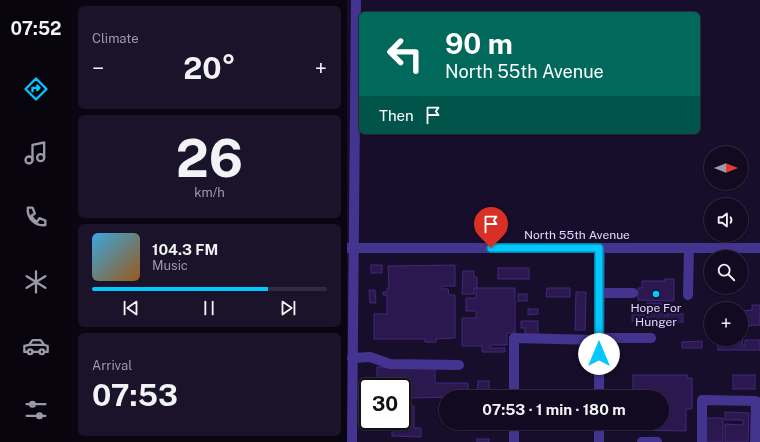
<!DOCTYPE html>
<html lang="en">
<head>
<meta charset="utf-8">
<style>
  body { margin:0; font-family:"Public Sans",sans-serif; background:#1a1329; color:#f1f3f6; height:100vh; display:flex; flex-direction:column; font-size:15px; white-space:nowrap }
  * { box-sizing:border-box; margin:0 }
  p { font-size:13px; color:#9c9aa5 }
  .icon { flex:none; width:22px; height:22px; fill:none; stroke:currentColor; stroke-width:2; stroke-linecap:round; stroke-linejoin:round }
  .map { position:relative; flex:1; overflow:hidden }
  .details { display:flex; flex-direction:column; gap:6px; padding:6px; background:#090612; width:275px }
  .details>* { flex:none }
  .guide { position:absolute; left:12px; top:12px; width:341px; height:122px; border-radius:6px; box-shadow:0 1px 3px #0004,0 0 0 1px #302b3e; background:#00695c; color:#fff; overflow:hidden }
  .needle { width:26px; rotate:90deg }
  .buttons { position:absolute; left:357px; top:146px; display:grid; gap:8px }
  .buttons a { display:grid; place-items:center; width:44px; height:44px; border-radius:50%; background:#110a20; box-shadow:0 1px 3px #0004,0 0 0 1px #302b3e; font-size:20px }
  .speed { position:absolute; left:12px; top:378px; display:flex; gap:8px; font-size:20px; font-weight:700; text-align:center }
  .speed>* { display:grid; place-content:center; width:52px; height:52px; border-radius:50%; background:#110a20; box-shadow:0 1px 3px #0004,0 0 0 1px #302b3e; line-height:1 }
  .speed .limit { border:2px solid #111; border-radius:6px; background:#fff; color:#111 }
  .pin { position:absolute; display:grid; place-items:center; width:34px; height:34px; color:#fff; margin:-41px -17px; border-radius:50% 50% 50% 0; rotate:-45deg; box-shadow:0 0 4px #0007 }
  .pin .icon { rotate:45deg }
  .me { position:absolute; width:44px; margin:-22px; rotate:0deg; stroke-linejoin:round; filter:drop-shadow(0 0 3px #0008) }
  .turn { display:flex; align-items:center; gap:14px; height:84px; padding:0 20px; font-size:18px }
  .turn .icon { width:52px; height:52px; stroke-width:2.5 }
  .turn b { display:block; font-size:28px; line-height:34px }
  .then { display:flex; align-items:center; height:38px; padding:0 20px; background:#0003; gap:8px; font-size:15px }
  .big { font-size:30px; font-weight:700; line-height:1.1 }
  .details .tile { flex:1; display:flex; flex-direction:column; justify-content:center; gap:6px; min-width:0; padding:0 14px; border-radius:6px; background:#1a1329 }
  .details .dial { align-items:center; gap:0 }
  .dial b { font-size:52px; line-height:1 }
  .song { display:flex; align-items:center; gap:12px }
  .cover { width:48px; height:48px; border-radius:6px; background:linear-gradient(135deg,hsl(200 70% 55%),hsl(30 70% 35%)) }
  .played { height:4px; border-radius:2px; background:linear-gradient(90deg,#04c7ff 75%,#302b3e 75%) }
  .keys { display:flex; justify-content:space-around; direction:ltr }
  .heat { display:flex; justify-content:space-between; align-items:center; font-size:22px; direction:ltr }
  .trip { position:absolute; left:92px; top:390px; width:230px; height:40px; border-radius:20px; background:#110a20; box-shadow:0 1px 3px #0004,0 0 0 1px #302b3e; font-weight:700; line-height:40px; text-align:center }
  main { display:flex; flex:1; min-height:0 }
  .menu { display:flex; flex-direction:column; width:72px; justify-content:space-around; align-items:center; background:#07040d; color:#9c9aa5 }
  .menu .icon { width:28px; height:28px }
  .menu .active { color:#04c7ff }
  .menu b { font-size:18px; color:#f1f3f6 }
  .map>svg:first-child { display:block }
  .building { fill:#2a184e; stroke:#43287c }
  .lines { fill:none; stroke-linecap:round; stroke-linejoin:round }
  .minor { stroke:#43358f; stroke-width:10 }
  .route-casing { stroke:#0381a6; stroke-width:10 }
  .route { stroke:#04c7ff; stroke-width:7 }
  .poi-dot { fill:#04c7ff; stroke:#170e2b; stroke-width:1.5 }
  .labels { text-anchor:middle; stroke-width:4; stroke-linejoin:round; paint-order:stroke }
  .street-label { font-size:12px; fill:#e2d8ff; stroke:#170e2b }
  .poi-label { font-size:12px; fill:#e2d8ff; stroke:#170e2b }
</style>
</head>
<body>
<main>
<nav class="menu">
<b>07:52</b>
<svg class="icon active" aria-label="directions" viewBox="0 0 24 24"><path d="M12 3l9 9-9 9-9-9zM9 14v-3h6M13 9l2 2-2 2"/></svg>
<svg class="icon" aria-label="music" viewBox="0 0 24 24"><path d="M9 18V5l10-2v13"/><circle cx="6" cy="18" r="3"/><circle cx="16" cy="16" r="3"/></svg>
<svg class="icon" aria-label="phone" viewBox="0 0 24 24"><path d="M5 4h4l2 5-3 2q2 4 5 5l2-3 5 2v4C11 20 4 13 5 4z"/></svg>
<svg class="icon" aria-label="climate" viewBox="0 0 24 24"><path d="M12 3v18M4 7l16 10M4 17L20 7"/></svg>
<svg class="icon" aria-label="car" viewBox="0 0 24 24"><path d="M5 17H2v-5l4-1 3-4h7l3 4 3 1v5h-3M9 17h6M6 11h13"/><circle cx="7" cy="17" r="2"/><circle cx="17" cy="17" r="2"/></svg>
<svg class="icon" aria-label="filters" viewBox="0 0 24 24"><path d="M4 7h16M4 17h16"/><circle cx="9" cy="7" r="2"/><circle cx="15" cy="17" r="2"/></svg>
</nav>
<section class="details">
<div class="tile"><p>Climate</p>
<div class="heat"><a>−</a><b class="big">20°</b><a>+</a></div>
</div>
<div class="tile dial"><b>26</b><p>km/h</p></div>
<div class="tile">
<div class="song"><i class="cover"></i><div><b>104.3 FM</b><p>Music</p></div></div>
<div class="played"></div>
<div class="keys"><svg class="icon" aria-label="previous" viewBox="0 0 24 24"><path d="M18 5L8 12l10 7zM5 5v14"/></svg><svg class="icon" aria-label="pause" viewBox="0 0 24 24"><path d="M8 5v14M16 5v14"/></svg><svg class="icon" aria-label="next" viewBox="0 0 24 24"><path d="M6 5l10 7-10 7zM19 5v14"/></svg></div>
</div>
<div class="tile"><p>Arrival</p><b class="big">07:53</b></div>
</section>
<div class="map">
<svg width="413" height="442" viewBox="0 0 413 442">
  <rect width="100%" height="100%" fill="#170e2b"/>
  <g class="building">
    <rect x="24" y="265" width="11" height="8"/>
    <path d="M 108,265 L 108,286 L 95,286 L 95,289 L 101,289 L 102,295 L 108,295 L 108,338 L 89,339 L 89,342 L 78,342 L 78,339 L 27,339 L 27,314 L 40,314 L 40,295 L 36,295 L 36,292 L 40,292 L 40,288 L 42,288 L 41,266 Z"/>
    <rect x="151" y="268" width="31" height="11"/>
    <path d="M 116,271 L 127,271 L 127,277 L 130,277 L 130,288 L 127,288 L 127,294 L 115,294 Z"/>
    <path d="M 318,279 L 327,279 L 327,301 L 291,300 L 291,288 L 295,288 L 295,281 L 318,281 Z"/>
    <path d="M 129,288 L 168,288 L 168,333 L 160,333 L 160,345 L 143,345 L 143,348 L 158,348 L 158,352 L 135,352 L 135,346 L 115,346 L 115,318 L 129,318 L 129,311 L 119,311 L 119,298 L 129,298 Z"/>
    <path d="M 200,288 L 223,288 L 223,297 L 199,297 Z"/>
    <path d="M 22,290 L 28,290 L 29,303 L 23,303 Z"/>
    <path d="M 229,292 L 239,292 L 238,330 L 228,330 Z"/>
    <rect x="171" y="294" width="9" height="7"/>
    <path d="M 300,303 L 318,303 L 318,320 L 300,319 Z"/>
    <path d="M 405,305 L 413,305 L 413,325 L 394,326 L 394,311 L 405,310 Z"/>
    <path d="M 181,309 L 191,309 L 191,314 L 181,315 Z"/>
    <rect x="285" y="312" width="12" height="9"/>
    <rect x="320" y="314" width="16" height="8"/>
    <path d="M 174,321 L 191,321 L 191,335 L 178,335 L 178,328 L 174,328 Z"/>
    <path d="M 394,338 L 396,338 L 395,346 L 398,346 L 398,340 L 413,340 L 413,350 L 371,350 L 371,339 Z"/>
    <path d="M 355,341 L 355,348 L 335,348 L 335,342 Z"/>
    <path d="M 30,367 L 88,367 L 88,383 L 121,383 L 121,397 L 55,398 L 55,387 L 30,387 Z"/>
    <path d="M 286,375 L 340,375 L 340,378 L 345,378 L 345,409 L 339,409 L 339,431 L 286,430 L 286,423 L 315,423 L 315,397 L 286,397 Z"/>
    <rect x="386" y="375" width="22" height="14"/>
    <path d="M 131,381 L 142,381 L 142,397 L 130,397 Z"/>
    <path d="M 55,406 L 67,406 L 67,428 L 74,428 L 74,437 L 45,436 L 45,429 L 35,429 L 35,421 L 55,421 Z"/>
    <path d="M 378,412 L 402,413 L 401,442 L 378,442 L 378,424 L 396,425 L 396,420 L 378,420 Z"/>
    <rect x="357" y="418" width="19" height="24"/>
    <path d="M 129,439 L 142,439 L 142,442 L 130,442 Z"/>
  </g>
  <g class="lines">
    <g class="minor">
      <path d="M 0,248 L 413,248"/>
      <path d="M 252,293 L 286,293"/>
      <path d="M 341,295 L 342,248"/>
      <path d="M 252,338 L 304,338"/>
      <path d="M 5,358 L 23,357 L 43,364 L 112,365"/>
      <path d="M 167,397 L 167,338 L 252,340"/>
      <path d="M 252,397 L 253,248"/>
      <path d="M 167,423 L 167,442"/>
      <path d="M 5,442 L 9,0"/>
      <path d="M 252,442 L 252,423"/>
      <path d="M 295,442 L 310,442"/>
      <path d="M 355,442 L 355,400 L 409,401 L 408,442"/>
    </g>
  </g>
  <g class="lines">
    <g class="route-casing">
      <path id="route" d="M 144,248 L 252,248 L 252,354"/>
    </g>
    <use href="#route" class="route"/>
  </g>
  <circle class="poi-dot" cx="309" cy="294" r="4"/>
  <g class="labels">
    <g class="street-label">
      <text x="230" y="239">North 55th Avenue</text>
    </g>
    <g class="poi-label">
      <text x="309" y="312">Hope For<tspan x="309" dy="14">Hunger</tspan></text>
    </g>
  </g>
</svg>
<div class="buttons">
<a><svg class="needle" viewBox="-14 -14 28 28"><path d="M0-13l5 13h-10z" fill="#e53935"/><path d="M0 13l5-13h-10z" fill="#9c9aa5"/></svg></a>
<a><svg class="icon" aria-label="sound" viewBox="0 0 24 24"><path d="M4 9h4l5-4v14l-5-4H4zM17 9q2 3 0 6"/></svg></a>
<a><svg class="icon" aria-label="search" viewBox="0 0 24 24"><circle cx="10" cy="10" r="6"/><path d="M15 15l6 6"/></svg></a>
<a>+</a>
</div>
<div class="speed"><div class="limit">30</div></div>
<div class="pin" style="left:144px;top:248px;background:#d93025"><svg class="icon" aria-label="arrive" viewBox="0 0 24 24"><path d="M6 21V4h12l-3 4 3 4H6"/></svg></div>
<svg class="me" style="left:252px;top:354px" viewBox="-20 -20 40 40"><circle r="19" fill="#fff"/><path d="M0-13L10 11 0 6-10 11z" fill="#04c7ff"/></svg>
<div class="trip">07:53 · 1 min · 180 m</div>
<div class="guide">
<div class="turn"><svg class="icon" aria-label="left" viewBox="0 0 24 24"><path d="M17 20v-9H6M10 6l-5 5 5 5"/></svg><div><b>90 m</b>North 55th Avenue</div></div>
<div class="then">Then<svg class="icon" aria-label="arrive" viewBox="0 0 24 24"><path d="M6 21V4h12l-3 4 3 4H6"/></svg></div>
</div>
</div>
</main>
</body>
</html>
